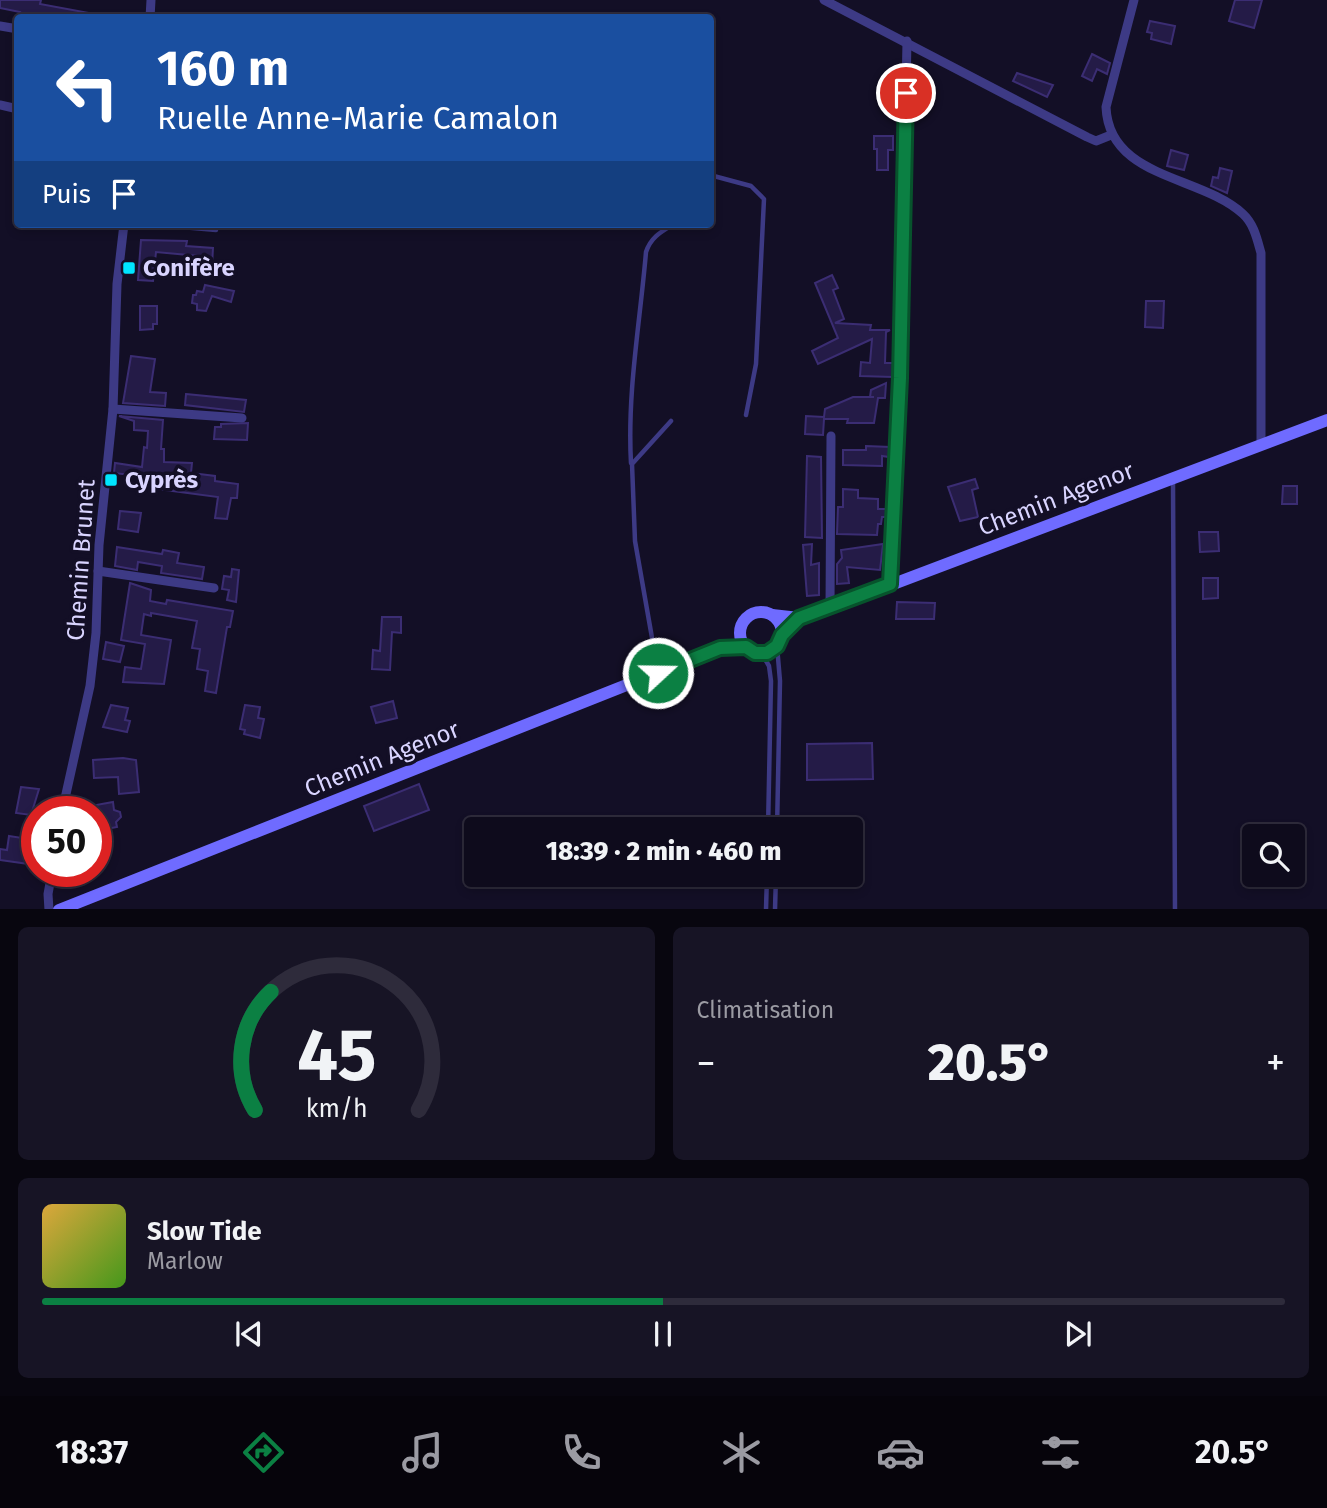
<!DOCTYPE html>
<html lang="fr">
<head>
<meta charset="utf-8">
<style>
  body { margin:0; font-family:"Fira Sans",sans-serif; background:#171425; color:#f1f3f6; height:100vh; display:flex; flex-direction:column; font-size:26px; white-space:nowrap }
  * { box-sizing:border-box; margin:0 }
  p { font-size:23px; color:#9b9ba3 }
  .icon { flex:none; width:38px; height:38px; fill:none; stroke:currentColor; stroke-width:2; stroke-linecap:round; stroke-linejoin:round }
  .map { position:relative; height:909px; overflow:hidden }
  .drawer { display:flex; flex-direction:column; gap:18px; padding:18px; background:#08060f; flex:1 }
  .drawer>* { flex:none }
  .top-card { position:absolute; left:14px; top:14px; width:700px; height:214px; border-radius:7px; box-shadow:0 4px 10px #0003,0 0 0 2px #2e2b3b; background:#1a4fa0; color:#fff; overflow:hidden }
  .fabs { position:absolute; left:1242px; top:824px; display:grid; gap:14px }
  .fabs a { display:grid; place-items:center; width:63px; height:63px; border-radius:7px; background:#0e0b1c; box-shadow:0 4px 10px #0003,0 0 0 2px #2e2b3b; font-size:35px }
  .speed { position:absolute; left:21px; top:796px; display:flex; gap:14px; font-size:35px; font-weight:700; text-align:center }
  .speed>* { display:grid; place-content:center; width:91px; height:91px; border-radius:50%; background:#0e0b1c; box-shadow:0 4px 10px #0003,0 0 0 2px #2e2b3b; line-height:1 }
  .speed .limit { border:10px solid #d22; background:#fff; color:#111 }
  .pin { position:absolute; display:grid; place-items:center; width:60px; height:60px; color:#fff; margin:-30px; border:4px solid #fff; border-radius:50%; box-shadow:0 2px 7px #0007 }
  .me { position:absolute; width:77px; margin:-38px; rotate:69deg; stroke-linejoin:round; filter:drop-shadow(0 0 5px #0008) }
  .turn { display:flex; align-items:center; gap:24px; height:147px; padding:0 28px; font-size:32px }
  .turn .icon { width:91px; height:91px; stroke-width:2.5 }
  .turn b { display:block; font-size:49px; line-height:60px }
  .then { display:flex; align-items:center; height:66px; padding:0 28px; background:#0003; gap:14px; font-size:26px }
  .big { font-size:52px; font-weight:800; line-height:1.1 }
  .drawer .card { flex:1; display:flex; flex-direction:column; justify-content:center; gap:10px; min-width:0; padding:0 24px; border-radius:10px; background:#171425 }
  .drawer .dial { align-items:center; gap:0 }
  .dial svg { height:182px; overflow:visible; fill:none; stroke:#2e2b3b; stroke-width:7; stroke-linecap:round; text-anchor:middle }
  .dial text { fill:#f1f3f6; stroke:none }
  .song { display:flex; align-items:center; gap:21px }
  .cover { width:84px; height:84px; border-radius:10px; background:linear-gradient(135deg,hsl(40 70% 55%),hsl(100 70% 35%)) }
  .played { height:7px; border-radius:4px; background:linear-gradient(90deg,#0b8043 50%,#2e2b3b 50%) }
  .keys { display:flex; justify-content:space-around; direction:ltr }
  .heat { display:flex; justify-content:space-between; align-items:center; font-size:38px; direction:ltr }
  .drawer .tiles { flex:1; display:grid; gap:18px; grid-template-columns:1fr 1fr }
  .card:last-child { grid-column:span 2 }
  .trip { position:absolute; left:464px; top:817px; width:399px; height:70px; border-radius:7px; background:#0e0b1c; box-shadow:0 4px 10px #0003,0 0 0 2px #2e2b3b; font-weight:800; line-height:70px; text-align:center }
  .dock { display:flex; height:112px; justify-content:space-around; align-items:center; background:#06040b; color:#9b9ba3 }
  .dock .icon { width:49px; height:49px }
  .dock .current { color:#0b8043 }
  .dock b { font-size:32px; color:#f1f3f6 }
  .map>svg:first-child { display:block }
  .building { fill:#241b47; stroke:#3b2d73; stroke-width:2 }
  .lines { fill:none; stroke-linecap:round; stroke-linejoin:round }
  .lane { stroke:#3d3a85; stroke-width:4.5 }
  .street { stroke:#3d3a85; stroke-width:9 }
  .secondary { stroke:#6f6bff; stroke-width:12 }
  .route-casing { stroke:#07532c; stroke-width:18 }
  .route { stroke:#0b8043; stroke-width:12 }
  .poi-dot { fill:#00e5ff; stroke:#130f26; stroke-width:2.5 }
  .labels { text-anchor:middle; stroke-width:7; stroke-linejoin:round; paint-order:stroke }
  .poi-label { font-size:24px; font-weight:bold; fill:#d9d4ff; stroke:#130f26; text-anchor:start }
  .street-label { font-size:24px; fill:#d9d4ff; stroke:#130f26 }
</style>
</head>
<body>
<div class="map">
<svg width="1327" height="910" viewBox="0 0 1327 910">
  <rect width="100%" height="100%" fill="#130f26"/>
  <g class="building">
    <path d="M 0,0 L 41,0 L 40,4 L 89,13 L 88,18 L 19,15 L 20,12 L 0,8 Z"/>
    <path d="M 1235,0 L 1262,0 L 1254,28 L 1229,21 Z"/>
    <path d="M 1150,21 L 1175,26 L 1171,44 L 1151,39 L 1152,33 L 1147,32 Z"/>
    <path d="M 1092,54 L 1110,63 L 1107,74 L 1097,69 L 1092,81 L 1082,76 Z"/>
    <path d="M 1017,73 L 1053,85 L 1047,97 L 1013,81 Z"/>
    <path d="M 874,136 L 893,136 L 893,150 L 888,150 L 888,170 L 877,170 L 877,149 L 874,149 Z"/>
    <path d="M 1171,150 L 1188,155 L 1184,170 L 1167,166 Z"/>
    <path d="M 1220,168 L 1232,171 L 1227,193 L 1211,186 L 1213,177 L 1218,178 Z"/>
    <path d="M 141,240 L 187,241 L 186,246 L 213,248 L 212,266 L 199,265 L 199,256 L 156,252 L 153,281 L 138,280 Z"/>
    <path d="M 832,275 L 838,288 L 833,290 L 844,319 L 835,323 L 871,325 L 870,330 L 890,330 L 886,332 L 885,363 L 893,363 L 893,377 L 860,376 L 861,362 L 870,363 L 872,339 L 818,364 L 812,351 L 838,338 L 815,283 Z"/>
    <path d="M 205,285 L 234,291 L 231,302 L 212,296 L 206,311 L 197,310 L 197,304 L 192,303 L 193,295 L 196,295 L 197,291 L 203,292 Z"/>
    <path d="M 1146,301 L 1164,301 L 1163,328 L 1145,327 Z"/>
    <path d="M 140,306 L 157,306 L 157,324 L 153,324 L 153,329 L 140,330 Z"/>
    <path d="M 131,356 L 155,359 L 150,392 L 166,393 L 165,406 L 123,403 Z"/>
    <path d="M 886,383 L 885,398 L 878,398 L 874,423 L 847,423 L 848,419 L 824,419 L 823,435 L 805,434 L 806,416 L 824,417 L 825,409 L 853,397 L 874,397 L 870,397 L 871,390 Z"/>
    <path d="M 186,394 L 246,400 L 244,412 L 185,405 Z"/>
    <path d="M 119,416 L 163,420 L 161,449 L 164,449 L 164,462 L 192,463 L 191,473 L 215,476 L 215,481 L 238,484 L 237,498 L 231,498 L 227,519 L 215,518 L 218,497 L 143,487 L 143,482 L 138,482 L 138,476 L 114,473 L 115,463 L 142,467 L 144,447 L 147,448 L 148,431 L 134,430 L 134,421 Z"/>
    <path d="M 248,423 L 247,440 L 214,439 L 215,427 L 221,427 L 221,424 Z"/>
    <path d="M 866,446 L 890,447 L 889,457 L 882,456 L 882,466 L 843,465 L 843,450 L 866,450 Z"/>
    <path d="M 807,456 L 821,457 L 822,538 L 805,537 Z"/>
    <path d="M 975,479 L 978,488 L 972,490 L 978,517 L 960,521 L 948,487 Z"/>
    <path d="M 1283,486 L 1297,486 L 1297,504 L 1282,504 Z"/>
    <path d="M 843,489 L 858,490 L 858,498 L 878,499 L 878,509 L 887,509 L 886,517 L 882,517 L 881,524 L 878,524 L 877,535 L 837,534 L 838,507 L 843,507 Z"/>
    <path d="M 120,511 L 141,513 L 138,532 L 118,529 Z"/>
    <path d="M 1199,532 L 1218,532 L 1219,551 L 1200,552 Z"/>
    <path d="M 812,544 L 811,565 L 819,563 L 819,595 L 807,596 L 803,545 Z"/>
    <path d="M 883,544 L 880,570 L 847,567 L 849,583 L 837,584 L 837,564 L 842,558 L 841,550 Z"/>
    <path d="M 117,547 L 162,554 L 163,550 L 179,553 L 177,563 L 204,567 L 202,579 L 161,573 L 162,566 L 138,562 L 137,570 L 115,566 Z"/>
    <path d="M 232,569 L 239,570 L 236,602 L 227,600 L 229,590 L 222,589 L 224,576 L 231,577 Z"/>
    <path d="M 1203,578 L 1218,578 L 1218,598 L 1203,599 Z"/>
    <path d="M 130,583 L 151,590 L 150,601 L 166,604 L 167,600 L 233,611 L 230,627 L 227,627 L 216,693 L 205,691 L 208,671 L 197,669 L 200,649 L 192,648 L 197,621 L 151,613 L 151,616 L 144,614 L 141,635 L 171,640 L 164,684 L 123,682 L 125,667 L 141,669 L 145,644 L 121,640 Z"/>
    <path d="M 897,602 L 935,603 L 934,619 L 896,619 Z"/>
    <path d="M 382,617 L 401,617 L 401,633 L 392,632 L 390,670 L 372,669 L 373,650 L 380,651 Z"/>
    <path d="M 106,642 L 124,646 L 120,662 L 103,659 Z"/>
    <path d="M 393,701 L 397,718 L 376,723 L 371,707 Z"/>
    <path d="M 111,705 L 128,708 L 125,720 L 130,721 L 127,732 L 103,727 Z"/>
    <path d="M 245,705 L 260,707 L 258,718 L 264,719 L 260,738 L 244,734 L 245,730 L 240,729 Z"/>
    <path d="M 872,743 L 873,779 L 807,780 L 807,744 Z"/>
    <path d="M 123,758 L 136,760 L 139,792 L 119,794 L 118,777 L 94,778 L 93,760 Z"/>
    <path d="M 419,784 L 429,810 L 374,831 L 364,806 Z"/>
    <path d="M 21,787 L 39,789 L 31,815 L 16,813 Z"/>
    <path d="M 113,802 L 114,810 L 120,812 L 121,817 L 116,822 L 117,827 L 96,831 L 96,805 Z"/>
    <path d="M 9,836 L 29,839 L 28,850 L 37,851 L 36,865 L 0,860 L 0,849 L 7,850 Z"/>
  </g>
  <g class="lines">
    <g class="lane">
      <path d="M 710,175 L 751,186 L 764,199 L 756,364 L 746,415"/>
      <path d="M 146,224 L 216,230"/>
      <path d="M 631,463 C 627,392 640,323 646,252 C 651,237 661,232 674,224"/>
      <path d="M 1173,481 L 1175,910"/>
      <path d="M 762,654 L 769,666 L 771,681 L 768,830"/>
      <path d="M 658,672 L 635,541 L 632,464 L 671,421"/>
      <path d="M 777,830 L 780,681 L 777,646"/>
      <path d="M 766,910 L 767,875"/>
      <path d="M 775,910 L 776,875"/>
    </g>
    <g class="street">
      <path d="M 824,0 L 1087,137 L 1096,141 L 1111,135"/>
      <path d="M 1134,0 L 1106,107 C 1109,179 1201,175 1243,214 C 1254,224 1257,239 1261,253 L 1261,445"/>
      <path d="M 150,18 L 151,0"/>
      <path d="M 0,26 L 18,29"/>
      <path d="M 0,105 L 18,109"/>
      <path d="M 113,409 L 242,418"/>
      <path d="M 98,571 L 214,588"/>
      <path d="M 890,584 L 900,378 L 907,41"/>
      <path d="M 830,608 L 831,436"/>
      <path d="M 62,812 L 90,686 L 96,633 L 99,545 L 113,409 L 117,284 L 124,224"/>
      <path d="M 49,910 L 48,894 L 52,872"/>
    </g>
    <g class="secondary">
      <circle cx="761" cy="633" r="21"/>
      <path d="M 772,615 L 799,618 L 830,608 L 1327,420"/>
      <path d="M 59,910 L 720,648 L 746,647"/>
    </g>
  </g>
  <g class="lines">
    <g class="route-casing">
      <path id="route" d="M 658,673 L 720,648 L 746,647 L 755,653 L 767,653 L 777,646 L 782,635 L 799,618 L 890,584 L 900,378 L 906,93"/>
    </g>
    <use href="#route" class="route"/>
  </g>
  <g class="poi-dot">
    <rect x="122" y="261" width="14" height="14" rx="3.5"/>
    <rect x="104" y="473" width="14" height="14" rx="3.5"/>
  </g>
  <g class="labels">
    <g class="poi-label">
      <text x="143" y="276">Conifère</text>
      <text x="125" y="488">Cyprès</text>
    </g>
    <g class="street-label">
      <text transform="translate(1056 499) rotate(-21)" y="8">Chemin Agenor</text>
      <text transform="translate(81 560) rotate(-86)" y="8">Chemin Brunet</text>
      <text transform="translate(382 759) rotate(-22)" y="8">Chemin Agenor</text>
    </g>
  </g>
</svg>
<div class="fabs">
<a><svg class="icon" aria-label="search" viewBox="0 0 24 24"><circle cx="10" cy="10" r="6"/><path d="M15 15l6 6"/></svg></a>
</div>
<div class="speed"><div class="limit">50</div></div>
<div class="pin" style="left:906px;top:93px;background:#d93025"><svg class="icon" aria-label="arrive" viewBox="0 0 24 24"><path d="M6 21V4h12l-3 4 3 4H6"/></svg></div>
<svg class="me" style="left:658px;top:673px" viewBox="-20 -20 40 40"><circle r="17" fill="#0b8043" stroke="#fff" stroke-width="3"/><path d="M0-11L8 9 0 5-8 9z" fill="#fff"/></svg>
<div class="trip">18:39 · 2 min · 460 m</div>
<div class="top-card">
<div class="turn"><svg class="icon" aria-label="left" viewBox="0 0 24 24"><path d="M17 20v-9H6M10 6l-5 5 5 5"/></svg><div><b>160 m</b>Ruelle Anne-Marie Camalon</div></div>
<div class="then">Puis<svg class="icon" aria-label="arrive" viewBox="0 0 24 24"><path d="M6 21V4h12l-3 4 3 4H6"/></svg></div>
</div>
</div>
<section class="drawer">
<div class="tiles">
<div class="card dial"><svg viewBox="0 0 100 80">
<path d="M14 69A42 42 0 1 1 86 69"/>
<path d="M14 69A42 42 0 0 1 21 17" stroke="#0b8043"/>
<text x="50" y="56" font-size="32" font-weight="700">45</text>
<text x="50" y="72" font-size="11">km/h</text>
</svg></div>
<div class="card"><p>Climatisation</p>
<div class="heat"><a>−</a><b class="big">20.5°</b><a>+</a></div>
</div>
<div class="card">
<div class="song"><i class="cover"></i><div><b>Slow Tide</b><p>Marlow</p></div></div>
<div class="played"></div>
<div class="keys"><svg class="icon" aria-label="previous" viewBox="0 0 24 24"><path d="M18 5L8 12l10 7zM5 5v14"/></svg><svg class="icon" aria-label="pause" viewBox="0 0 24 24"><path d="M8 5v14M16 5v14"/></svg><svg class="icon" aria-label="next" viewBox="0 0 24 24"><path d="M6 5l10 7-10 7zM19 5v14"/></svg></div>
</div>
</div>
</section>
<nav class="dock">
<b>18:37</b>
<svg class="icon current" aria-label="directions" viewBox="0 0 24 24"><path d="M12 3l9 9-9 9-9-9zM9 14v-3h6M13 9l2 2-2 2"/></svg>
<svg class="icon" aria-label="music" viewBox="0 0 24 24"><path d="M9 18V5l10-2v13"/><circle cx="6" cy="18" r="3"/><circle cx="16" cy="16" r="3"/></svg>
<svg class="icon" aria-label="phone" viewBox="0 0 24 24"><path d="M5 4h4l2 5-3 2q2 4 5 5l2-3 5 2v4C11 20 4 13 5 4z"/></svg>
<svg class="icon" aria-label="climate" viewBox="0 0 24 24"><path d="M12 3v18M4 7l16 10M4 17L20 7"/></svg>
<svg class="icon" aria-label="car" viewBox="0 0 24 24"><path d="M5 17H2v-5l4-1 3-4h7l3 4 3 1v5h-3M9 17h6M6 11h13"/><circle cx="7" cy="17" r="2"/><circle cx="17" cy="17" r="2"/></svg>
<svg class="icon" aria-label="filters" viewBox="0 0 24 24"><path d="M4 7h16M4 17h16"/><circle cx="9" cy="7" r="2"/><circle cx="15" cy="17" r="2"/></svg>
<b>20.5°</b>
</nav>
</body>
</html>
